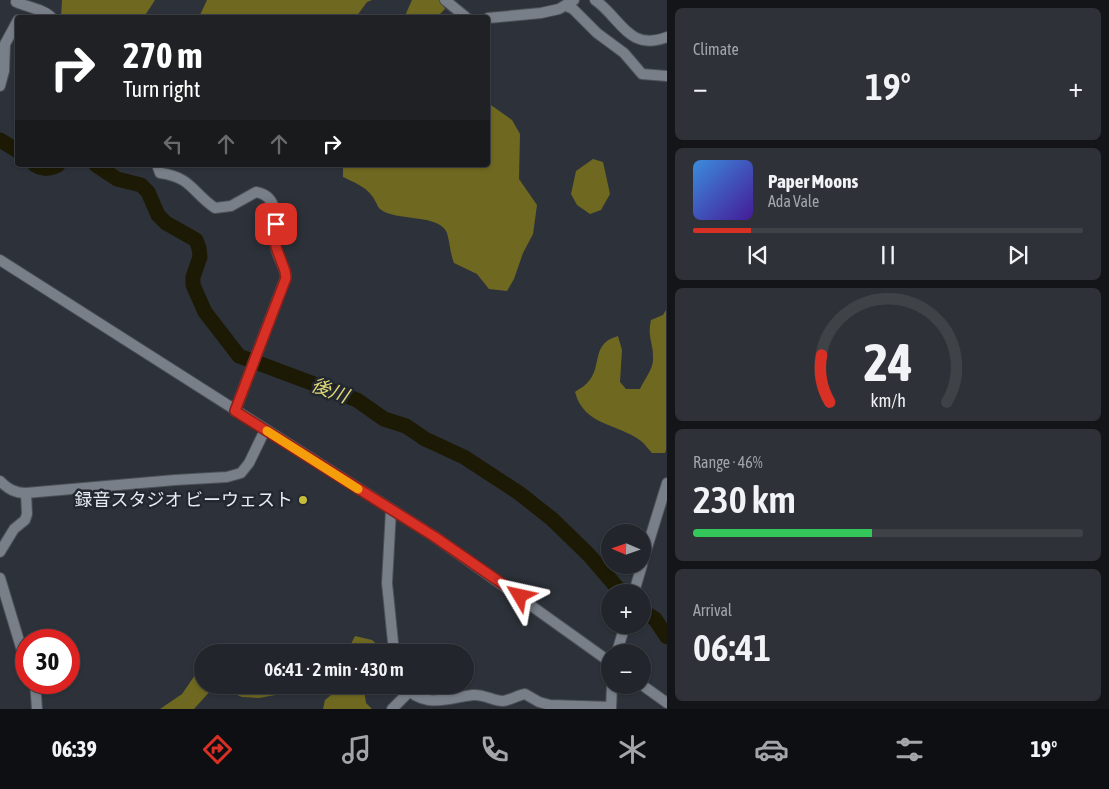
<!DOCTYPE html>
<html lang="en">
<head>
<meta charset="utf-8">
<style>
  body { margin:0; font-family:"Asap Condensed","Noto Sans JP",sans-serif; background:#2e3238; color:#f1f3f6; height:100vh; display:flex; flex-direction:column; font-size:19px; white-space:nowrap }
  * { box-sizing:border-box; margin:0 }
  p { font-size:16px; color:#a2a5a9 }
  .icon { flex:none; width:28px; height:28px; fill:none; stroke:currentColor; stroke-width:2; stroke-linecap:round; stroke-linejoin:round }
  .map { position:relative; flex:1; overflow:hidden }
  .sheet { display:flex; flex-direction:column; gap:8px; padding:8px; background:#131518; width:442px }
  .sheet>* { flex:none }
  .top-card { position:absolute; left:15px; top:15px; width:475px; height:152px; border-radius:5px; box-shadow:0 1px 4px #0004,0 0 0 1px #3f4348; background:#202124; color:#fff; overflow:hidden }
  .needle { width:32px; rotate:272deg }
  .fabs { position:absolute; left:601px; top:524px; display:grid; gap:10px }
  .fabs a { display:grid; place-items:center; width:50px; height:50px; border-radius:50%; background:#22262c; box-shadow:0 1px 4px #0004,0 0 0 1px #3f4348; font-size:25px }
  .speed { position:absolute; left:15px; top:629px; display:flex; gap:10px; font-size:25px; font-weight:700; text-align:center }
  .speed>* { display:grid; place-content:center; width:65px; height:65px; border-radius:50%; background:#22262c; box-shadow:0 1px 4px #0004,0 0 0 1px #3f4348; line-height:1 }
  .speed .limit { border:8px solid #d22; background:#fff; color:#111 }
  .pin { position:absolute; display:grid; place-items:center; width:42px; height:42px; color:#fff; margin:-21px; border-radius:10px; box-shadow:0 2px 8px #0006 }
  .me { position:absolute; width:55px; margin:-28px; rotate:306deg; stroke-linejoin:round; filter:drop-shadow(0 0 4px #0008) }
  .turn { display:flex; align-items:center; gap:18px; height:105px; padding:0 25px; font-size:22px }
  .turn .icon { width:65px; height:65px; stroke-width:2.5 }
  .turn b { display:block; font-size:35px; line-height:42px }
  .lanes { display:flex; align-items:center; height:48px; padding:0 25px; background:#0003; justify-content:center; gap:25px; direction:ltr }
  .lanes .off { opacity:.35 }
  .big { font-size:38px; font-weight:600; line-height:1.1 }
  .sheet .tile { flex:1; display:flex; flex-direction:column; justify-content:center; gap:8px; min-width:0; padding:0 18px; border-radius:8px; background:#2e3238 }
  .sheet .dial { align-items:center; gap:0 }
  .dial svg { height:130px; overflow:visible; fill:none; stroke:#3f4348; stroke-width:7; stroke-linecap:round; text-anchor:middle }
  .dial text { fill:#f1f3f6; stroke:none }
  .song { display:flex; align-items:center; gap:15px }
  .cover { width:60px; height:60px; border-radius:8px; background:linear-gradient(135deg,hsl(210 70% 55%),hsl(260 70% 35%)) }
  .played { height:5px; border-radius:2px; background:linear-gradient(90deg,#d93025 15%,#3f4348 15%) }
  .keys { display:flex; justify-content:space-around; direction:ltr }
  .heat { display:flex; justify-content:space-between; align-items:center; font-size:28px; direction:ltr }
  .charge { height:8px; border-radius:4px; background:linear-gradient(90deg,#34c759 46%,#3f4348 0) }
  .trip { position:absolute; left:194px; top:644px; width:280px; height:50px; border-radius:25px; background:#22262c; box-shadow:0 1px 4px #0004,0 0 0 1px #3f4348; font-weight:600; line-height:50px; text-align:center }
  .tabs { display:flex; height:80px; justify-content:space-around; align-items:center; background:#0e0f12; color:#a2a5a9 }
  .tabs .icon { width:35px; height:35px }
  .tabs .active { color:#d93025 }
  .tabs b { font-size:22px; color:#f1f3f6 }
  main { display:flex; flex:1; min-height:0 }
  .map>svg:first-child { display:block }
  .forest { fill:#6e6820 }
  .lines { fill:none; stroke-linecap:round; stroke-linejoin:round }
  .river { stroke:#1c1a05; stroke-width:15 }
  .street-casing { stroke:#4c5057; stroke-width:12 }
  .street { stroke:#787f88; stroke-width:10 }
  .route-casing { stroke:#8d1f18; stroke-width:12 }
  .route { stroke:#d93025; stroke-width:9 }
  .slow { stroke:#f59e0b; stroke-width:9 }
  .poi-dot { fill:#c6bc3c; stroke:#232830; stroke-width:2 }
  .labels { text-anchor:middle; stroke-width:5; stroke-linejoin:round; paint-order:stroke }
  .poi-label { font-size:18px; fill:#e8ebf1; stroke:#232830; text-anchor:end }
  .water-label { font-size:19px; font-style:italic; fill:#e1da76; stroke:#232830 }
</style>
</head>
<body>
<main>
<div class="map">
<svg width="667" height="709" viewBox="0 0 667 709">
  <rect width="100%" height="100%" fill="#2d323a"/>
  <g class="forest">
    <path d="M 62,0 L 155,0 L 144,17 L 61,18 Z"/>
    <path d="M 207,0 L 372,0 L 367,2 L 356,17 L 199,17 Z"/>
    <path d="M 412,0 L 440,0 L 445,9 L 437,17 L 404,18 Z"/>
    <path d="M 488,103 L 512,120 L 520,134 L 519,179 L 537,205 L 533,234 L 523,253 L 514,279 L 507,291 L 489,289 L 477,274 L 454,263 C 450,253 450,243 447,233 C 439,213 396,222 380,209 C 377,206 375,199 372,196 C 365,186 353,182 343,177 L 343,165 L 488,165 Z"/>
    <path d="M 593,159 L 603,162 L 610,194 L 601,210 L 590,214 L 577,205 L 571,194 L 576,171 Z"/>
    <path d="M 666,310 L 666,450 L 665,453 L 652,453 C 648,449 645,444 641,441 C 617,423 584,426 575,392 C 579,389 585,386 588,382 C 603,366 590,344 618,336 L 622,350 L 620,382 L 626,389 L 640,389 C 644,380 653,369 653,360 C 654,343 647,338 651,320 L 663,315 Z"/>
    <path d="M 355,636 L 372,640 L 381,648 L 380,652 L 347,652 Z"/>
    <path d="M 202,665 L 202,685 L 281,685 L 284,688 L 281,694 L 259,698 L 242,697 L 221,688 L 212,689 L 194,709 L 160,709 L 182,694 Z"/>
    <path d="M 343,685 L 368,685 L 364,690 L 366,703 L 372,709 L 323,709 L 325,700 Z"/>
  </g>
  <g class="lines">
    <g class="river">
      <path d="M 0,140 L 18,151"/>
      <path d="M 35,165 C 44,170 50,169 58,165"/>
      <path d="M 96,165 L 117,179 L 141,185 L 148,192 L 158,215 L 166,223 L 196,240 L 199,248 L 200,257 L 193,277 L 193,285 L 205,312 L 239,356 L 357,400 L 384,419 L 406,426 L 425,439 L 464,457 L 519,493 L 552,519 L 589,555 L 621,592"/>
      <path d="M 642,611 L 655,619 L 667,637"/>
    </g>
    <g class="street-casing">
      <g id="street">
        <path d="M 445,0 L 467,18"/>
        <path d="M 595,0 C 621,18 628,52 667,37"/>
        <path d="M 16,2 C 27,7 44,9 52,18"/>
        <path d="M 566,6 L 573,9 L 597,33 L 624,53 L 642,74 L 667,76"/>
        <path d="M 488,18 L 541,13 L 559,9 L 574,0"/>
        <path d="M 0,86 L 4,71 L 5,44 L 18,20"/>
        <path d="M 157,165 L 160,173 C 191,177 192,192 215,208 L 231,206 L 256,192 C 284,197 272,229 276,248 C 278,258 285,267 286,277 L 235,411"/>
        <path d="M 0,260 L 435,537 L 610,662"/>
        <path d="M 0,481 C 8,489 15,493 26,493 L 175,480 L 227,477 L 241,473 L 249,463 L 265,430"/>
        <path d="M 391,510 L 387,583 L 394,652"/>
        <path d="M 0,552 L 14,529 L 25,520 L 27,514 L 26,493"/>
        <path d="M 642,564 L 667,483"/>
        <path d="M 0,578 L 26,664"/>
        <path d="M 634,592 L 642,565"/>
        <path d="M 617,652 L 625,625"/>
        <path d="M 35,682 L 37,709"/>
        <path d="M 402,685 C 426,709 442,699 473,695 C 484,694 493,701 503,701 C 511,700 518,695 525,694 L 539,702 L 550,705 L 611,707"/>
        <path d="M 642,685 L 667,703"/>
        <path d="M 392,709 L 408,693"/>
        <path d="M 611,709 L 612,685"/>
      </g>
    </g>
    <use href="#street" class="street"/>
  </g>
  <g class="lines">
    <g class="route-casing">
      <path id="route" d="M 276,224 L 276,247 L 285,271 L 286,278 L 235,411 L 435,537 L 520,596"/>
    </g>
    <use href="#route" class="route"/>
    <path class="slow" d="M 267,431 L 358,489"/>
  </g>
  <circle class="poi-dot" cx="303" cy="500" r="5"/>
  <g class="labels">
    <g class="poi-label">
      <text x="293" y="506">録音スタジオ ビーウェスト</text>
    </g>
    <g class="water-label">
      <text transform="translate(330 390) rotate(20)" y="7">後川</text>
    </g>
  </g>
</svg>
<div class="fabs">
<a><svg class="needle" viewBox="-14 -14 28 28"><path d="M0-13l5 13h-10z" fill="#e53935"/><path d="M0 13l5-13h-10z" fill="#a2a5a9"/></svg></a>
<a>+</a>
<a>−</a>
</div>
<div class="speed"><div class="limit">30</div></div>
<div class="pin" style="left:276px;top:224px;background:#d93025"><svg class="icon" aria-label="arrive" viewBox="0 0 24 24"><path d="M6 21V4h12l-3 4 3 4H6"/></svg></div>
<svg class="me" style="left:520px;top:596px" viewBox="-20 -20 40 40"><path d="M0-17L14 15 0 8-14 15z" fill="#d93025" stroke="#fff" stroke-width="4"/></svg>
<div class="trip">06:41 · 2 min · 430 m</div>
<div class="top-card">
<div class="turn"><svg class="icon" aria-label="right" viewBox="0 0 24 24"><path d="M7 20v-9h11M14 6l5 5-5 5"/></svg><div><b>270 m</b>Turn right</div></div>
<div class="lanes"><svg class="icon off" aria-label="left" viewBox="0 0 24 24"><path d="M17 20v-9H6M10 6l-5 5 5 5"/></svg><svg class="icon off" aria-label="ahead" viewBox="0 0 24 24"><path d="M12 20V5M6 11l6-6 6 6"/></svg><svg class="icon off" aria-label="ahead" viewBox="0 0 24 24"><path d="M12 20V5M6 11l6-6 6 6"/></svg><svg class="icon" aria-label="right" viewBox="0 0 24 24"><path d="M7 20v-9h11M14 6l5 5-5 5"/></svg></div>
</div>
</div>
<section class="sheet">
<div class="tile"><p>Climate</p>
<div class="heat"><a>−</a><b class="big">19°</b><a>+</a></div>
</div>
<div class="tile">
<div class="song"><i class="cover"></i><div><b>Paper Moons</b><p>Ada Vale</p></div></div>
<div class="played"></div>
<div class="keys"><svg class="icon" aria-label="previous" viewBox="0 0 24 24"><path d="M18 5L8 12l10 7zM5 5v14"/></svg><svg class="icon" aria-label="pause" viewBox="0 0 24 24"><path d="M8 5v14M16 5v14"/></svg><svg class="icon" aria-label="next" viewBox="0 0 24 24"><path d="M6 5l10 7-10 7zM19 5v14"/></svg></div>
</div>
<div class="tile dial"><svg viewBox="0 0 100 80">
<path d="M14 69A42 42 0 1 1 86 69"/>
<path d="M14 69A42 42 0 0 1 9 40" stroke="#d93025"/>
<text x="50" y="56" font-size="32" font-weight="700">24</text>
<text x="50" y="72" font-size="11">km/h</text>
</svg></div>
<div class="tile"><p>Range · 46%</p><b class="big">230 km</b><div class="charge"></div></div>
<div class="tile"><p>Arrival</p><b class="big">06:41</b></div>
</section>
</main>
<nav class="tabs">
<b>06:39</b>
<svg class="icon active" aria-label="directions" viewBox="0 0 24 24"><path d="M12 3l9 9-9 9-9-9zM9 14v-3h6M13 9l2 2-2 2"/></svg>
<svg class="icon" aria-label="music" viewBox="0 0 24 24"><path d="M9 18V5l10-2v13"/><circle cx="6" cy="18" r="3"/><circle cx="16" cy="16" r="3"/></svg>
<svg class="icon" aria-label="phone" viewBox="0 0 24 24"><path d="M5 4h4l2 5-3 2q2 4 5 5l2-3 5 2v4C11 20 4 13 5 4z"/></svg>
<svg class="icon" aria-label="climate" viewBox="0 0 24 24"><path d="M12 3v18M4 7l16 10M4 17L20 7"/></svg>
<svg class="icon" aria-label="car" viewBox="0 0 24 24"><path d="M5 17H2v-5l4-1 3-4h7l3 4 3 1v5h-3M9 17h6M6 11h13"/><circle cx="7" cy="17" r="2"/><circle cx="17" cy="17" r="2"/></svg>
<svg class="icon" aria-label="filters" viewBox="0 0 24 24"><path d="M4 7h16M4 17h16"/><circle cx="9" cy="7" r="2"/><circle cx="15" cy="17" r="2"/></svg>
<b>19°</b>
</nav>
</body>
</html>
